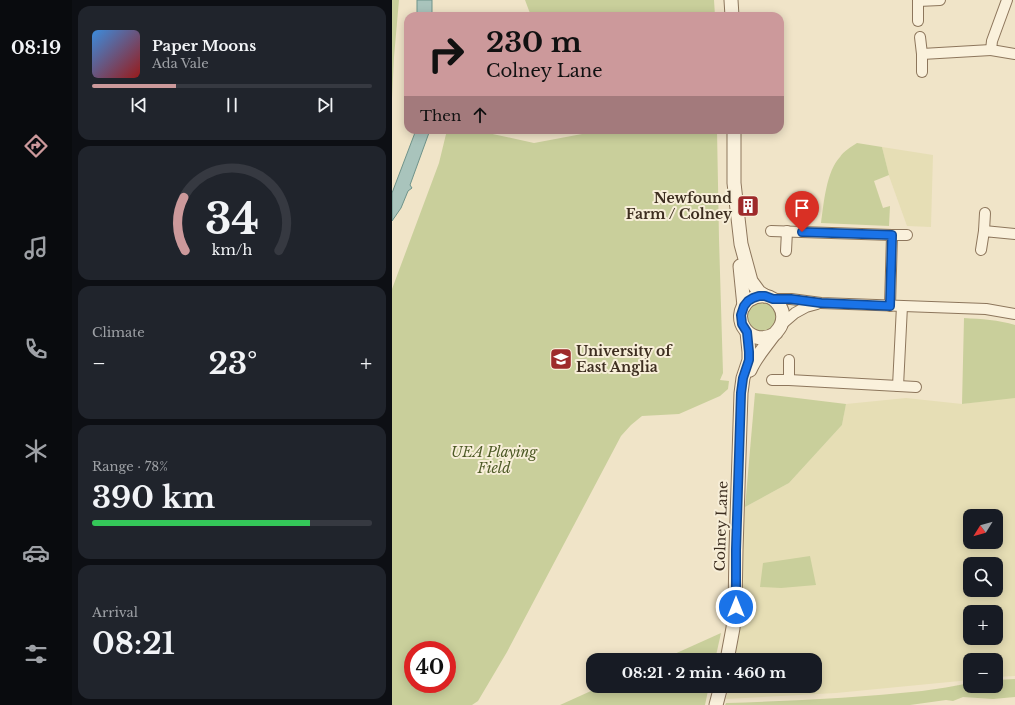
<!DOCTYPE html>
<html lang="en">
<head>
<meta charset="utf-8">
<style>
  body { margin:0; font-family:"Libre Baskerville",serif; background:#20242c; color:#f1f3f6; height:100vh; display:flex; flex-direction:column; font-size:15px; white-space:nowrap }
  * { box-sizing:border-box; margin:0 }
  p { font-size:13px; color:#9ea1a6 }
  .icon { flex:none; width:22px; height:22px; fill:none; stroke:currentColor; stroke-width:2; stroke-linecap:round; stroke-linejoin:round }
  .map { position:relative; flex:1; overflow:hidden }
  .drawer { display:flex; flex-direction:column; gap:6px; padding:6px; background:#0d0f14; width:320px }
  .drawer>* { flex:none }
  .banner { position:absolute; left:12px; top:12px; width:380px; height:122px; border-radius:12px; box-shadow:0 2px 10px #0003; background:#cc999b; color:#111; overflow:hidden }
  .needle { width:26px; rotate:233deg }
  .fabs { position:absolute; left:571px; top:509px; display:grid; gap:8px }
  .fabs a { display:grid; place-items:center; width:40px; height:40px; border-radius:8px; background:#171b24; box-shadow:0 2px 10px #0003; font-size:20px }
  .speed { position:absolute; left:12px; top:641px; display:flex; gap:8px; font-size:20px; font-weight:700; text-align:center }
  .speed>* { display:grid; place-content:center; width:52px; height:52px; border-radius:50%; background:#171b24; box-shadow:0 2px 10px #0003; line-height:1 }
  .speed .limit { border:6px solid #d22; background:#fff; color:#111 }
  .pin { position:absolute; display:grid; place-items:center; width:34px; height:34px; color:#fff; margin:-41px -17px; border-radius:50% 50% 50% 0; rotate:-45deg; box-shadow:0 0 4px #0007 }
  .pin .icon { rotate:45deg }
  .me { position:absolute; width:44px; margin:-22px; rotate:0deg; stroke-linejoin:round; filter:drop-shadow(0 0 3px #0008) }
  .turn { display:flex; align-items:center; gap:14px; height:84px; padding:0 16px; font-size:18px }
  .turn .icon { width:52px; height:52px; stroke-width:2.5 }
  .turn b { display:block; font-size:28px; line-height:34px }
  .then { display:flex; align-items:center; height:38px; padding:0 16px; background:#0003; gap:8px; font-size:15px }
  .big { font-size:30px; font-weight:800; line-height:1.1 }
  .drawer .tile { flex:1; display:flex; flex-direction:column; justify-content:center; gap:6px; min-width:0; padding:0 14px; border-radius:12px; background:#20242c }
  .drawer .dial { align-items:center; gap:0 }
  .dial svg { height:104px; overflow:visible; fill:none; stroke:#363941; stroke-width:7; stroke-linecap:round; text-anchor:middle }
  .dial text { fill:#f1f3f6; stroke:none }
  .song { display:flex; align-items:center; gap:12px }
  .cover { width:48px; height:48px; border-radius:6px; background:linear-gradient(135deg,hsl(210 70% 55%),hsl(0 70% 35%)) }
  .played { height:4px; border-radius:2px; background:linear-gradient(90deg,#cc999b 30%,#363941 30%) }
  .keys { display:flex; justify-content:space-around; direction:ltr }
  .heat { display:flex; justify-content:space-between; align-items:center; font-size:22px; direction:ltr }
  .charge { height:6px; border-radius:3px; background:linear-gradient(90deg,#34c759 78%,#363941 0) }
  .trip { position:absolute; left:194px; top:653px; width:236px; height:40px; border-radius:12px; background:#171b24; box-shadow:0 2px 10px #0003; font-weight:800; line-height:40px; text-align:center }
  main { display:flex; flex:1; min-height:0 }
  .menu { display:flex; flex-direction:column; width:72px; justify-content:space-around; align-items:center; background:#090b0e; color:#9ea1a6 }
  .menu .icon { width:28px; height:28px }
  .menu .selected { color:#cc999b }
  .menu b { font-size:18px; color:#f1f3f6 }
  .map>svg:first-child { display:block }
  .farmland { fill:#e6deb5; fill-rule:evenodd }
  .green { fill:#c9cf9b; fill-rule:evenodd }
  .water { fill:#a9c4bc; stroke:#6f938a }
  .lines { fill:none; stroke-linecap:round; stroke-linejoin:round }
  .minor-casing { stroke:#8d765c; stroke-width:12 }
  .tertiary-casing { stroke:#8d765c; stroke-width:15 }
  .minor { stroke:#faf1dc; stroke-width:10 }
  .tertiary { stroke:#faf1dc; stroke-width:13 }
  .route-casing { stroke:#114b97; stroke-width:10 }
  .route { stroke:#1a73e8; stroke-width:7 }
  .labels { text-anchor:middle; stroke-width:4; stroke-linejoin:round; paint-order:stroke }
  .poi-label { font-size:14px; font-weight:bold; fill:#3d2e20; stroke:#f7eed8; text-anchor:end }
  .park-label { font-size:14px; font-style:italic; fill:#4d5a26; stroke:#f7eed8 }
  .street-label { font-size:14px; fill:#3d2e20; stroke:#f7eed8 }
</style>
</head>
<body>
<main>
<nav class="menu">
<b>08:19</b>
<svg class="icon selected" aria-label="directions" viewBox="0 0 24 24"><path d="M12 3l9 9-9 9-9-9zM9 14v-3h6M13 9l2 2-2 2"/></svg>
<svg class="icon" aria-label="music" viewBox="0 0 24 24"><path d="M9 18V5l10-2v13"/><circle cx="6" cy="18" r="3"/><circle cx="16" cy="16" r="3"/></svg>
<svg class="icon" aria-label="phone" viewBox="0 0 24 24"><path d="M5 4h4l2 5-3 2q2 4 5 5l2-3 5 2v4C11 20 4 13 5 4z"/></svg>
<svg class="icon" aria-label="climate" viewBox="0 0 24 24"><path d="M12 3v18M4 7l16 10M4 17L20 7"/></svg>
<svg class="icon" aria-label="car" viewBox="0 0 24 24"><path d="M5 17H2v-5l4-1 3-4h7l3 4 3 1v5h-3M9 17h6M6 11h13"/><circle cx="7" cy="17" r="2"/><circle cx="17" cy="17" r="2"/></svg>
<svg class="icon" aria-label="filters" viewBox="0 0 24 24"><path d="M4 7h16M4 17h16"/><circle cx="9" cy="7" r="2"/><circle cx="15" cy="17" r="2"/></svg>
</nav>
<section class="drawer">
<div class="tile">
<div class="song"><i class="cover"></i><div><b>Paper Moons</b><p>Ada Vale</p></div></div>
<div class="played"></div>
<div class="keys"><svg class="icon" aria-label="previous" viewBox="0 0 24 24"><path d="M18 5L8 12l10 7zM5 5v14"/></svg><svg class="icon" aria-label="pause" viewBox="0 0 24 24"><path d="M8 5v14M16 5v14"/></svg><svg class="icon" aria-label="next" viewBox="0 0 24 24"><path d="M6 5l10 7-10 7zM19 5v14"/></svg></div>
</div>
<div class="tile dial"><svg viewBox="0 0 100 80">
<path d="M14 69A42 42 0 1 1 86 69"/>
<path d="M14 69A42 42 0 0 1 13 28" stroke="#cc999b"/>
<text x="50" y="56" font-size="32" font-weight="700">34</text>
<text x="50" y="72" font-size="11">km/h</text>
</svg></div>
<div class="tile"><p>Climate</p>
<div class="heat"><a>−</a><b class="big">23°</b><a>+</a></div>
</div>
<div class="tile"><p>Range · 78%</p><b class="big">390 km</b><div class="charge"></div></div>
<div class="tile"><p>Arrival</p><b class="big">08:21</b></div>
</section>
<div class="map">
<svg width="623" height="705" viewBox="0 0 623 705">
  <rect width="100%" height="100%" fill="#f0e4c8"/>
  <g class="farmland">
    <path d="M 490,147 L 541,155 L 539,227 L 515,226 L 497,176 Z"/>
    <path d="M 623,397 L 623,676 L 604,677 L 604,660 L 578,660 L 578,680 L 444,693 L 334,699 L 336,686 L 423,686 L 423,660 L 340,660 L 350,594 L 349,557 L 353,507 L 397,483 L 450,425 L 454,404 L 514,398 L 570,404 ZM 578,516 L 604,516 L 604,542 L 578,542 ZM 578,564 L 604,564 L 604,590 L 578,590 ZM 578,612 L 604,612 L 604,638 L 578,638 Z"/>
  </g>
  <g class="green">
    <path d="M 0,0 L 7,0 L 2,57 L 0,98 Z"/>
    <path d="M 133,0 L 322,0 L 323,16 L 139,16 Z"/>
    <path d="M 55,130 L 82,130 L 142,143 L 190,134 L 189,130 L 325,130 L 327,239 L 331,373 L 328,380 L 337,381 L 336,389 L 328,396 L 287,414 L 250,416 L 239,425 L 229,436 L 115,652 L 86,701 L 80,705 L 0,705 L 0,289 L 47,163 ZM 21,650 L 55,650 L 55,684 L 21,684 Z"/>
    <path d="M 465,143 L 490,147 L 497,175 L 482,181 L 491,208 L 498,206 L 497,226 L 429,223 C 432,203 434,172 448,157 C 452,151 459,147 465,143 Z"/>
    <path d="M 374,301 C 377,303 380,305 382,307 C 389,316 383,331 372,332 C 361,334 351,321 355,311 C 356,309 359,306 361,303 Z"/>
    <path d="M 572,318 C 589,319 607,320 623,325 L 623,398 L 570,404 Z"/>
    <path d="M 363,393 L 454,404 L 450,425 L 397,483 L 353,507 Z"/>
    <path d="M 418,556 L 424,585 L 389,588 L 368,587 L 371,563 Z"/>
    <path d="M 329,633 L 323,660 L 269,660 Z"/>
    <path d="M 623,679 L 623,697 L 601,699 L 571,697 L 561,701 L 554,700 L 518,705 L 333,705 L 334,703 C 400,701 465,698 530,691 C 546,689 562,686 578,683 L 578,686 L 604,686 L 604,680 Z"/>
    <path d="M 210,686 L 317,686 L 313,705 L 168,705 Z"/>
  </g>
  <g class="water">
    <rect x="25" y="0" width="15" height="16"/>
    <path d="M 24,130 L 38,130 L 18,185 L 20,188 L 16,191 L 9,208 L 0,221 L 0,193 Z"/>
  </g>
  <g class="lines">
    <g class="minor-casing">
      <g id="minor">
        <path d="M 526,0 L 526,1 L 548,0"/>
        <path d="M 615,0 L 600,41 L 599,50 L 623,54"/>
        <path d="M 526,1 L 526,21"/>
        <path d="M 528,37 L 530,54 L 599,50"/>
        <path d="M 530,54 L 530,72"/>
        <path d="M 379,231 L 500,235"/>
        <path d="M 592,231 L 593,213"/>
        <path d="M 589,250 L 592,231 L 623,234"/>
        <path d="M 394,251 L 395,231"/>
        <path d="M 381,299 L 399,299 L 429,303 L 594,309 L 623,314"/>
        <path d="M 498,306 L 500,235 L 515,235"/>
        <path d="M 389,325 L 403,313 L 414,307 L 425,304"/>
        <path d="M 397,360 L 397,380"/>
        <path d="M 380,380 L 397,380 L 506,386 L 510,306"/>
        <path d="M 506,386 L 524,387"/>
      </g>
    </g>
    <g class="tertiary-casing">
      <g id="tertiary">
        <path d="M 339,0 L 340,16"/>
        <path d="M 342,130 L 342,183 L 349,244 L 359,281 L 367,292 L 373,296"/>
        <path d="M 348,266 L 352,306"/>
        <path d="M 358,370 C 363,358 372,348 380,337 C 383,333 387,330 389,325 C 392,318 391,311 387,305 C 384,301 379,297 374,296 C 368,295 362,297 357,300 C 335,318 360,350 384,333"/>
        <path d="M 335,660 L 341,628 L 343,607 L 344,550 L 349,393 L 351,378 L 357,360 L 357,352 L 355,332"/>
        <path d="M 324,705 L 329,686"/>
      </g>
    </g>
    <use href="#minor" class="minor"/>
    <use href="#tertiary" class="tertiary"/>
  </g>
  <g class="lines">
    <g class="route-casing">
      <path id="route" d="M 344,607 L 344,550 L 349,393 L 351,378 L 357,360 L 357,352 L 355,332 L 350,324 L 349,315 L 352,306 L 356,301 L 361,298 L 367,296 L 373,296 L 381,299 L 399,299 L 429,303 L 498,306 L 500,235 L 410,232"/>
    </g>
    <use href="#route" class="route"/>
  </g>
  <defs>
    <g id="building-square" transform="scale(1.15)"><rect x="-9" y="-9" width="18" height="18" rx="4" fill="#9e2a2b" stroke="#f7eed8"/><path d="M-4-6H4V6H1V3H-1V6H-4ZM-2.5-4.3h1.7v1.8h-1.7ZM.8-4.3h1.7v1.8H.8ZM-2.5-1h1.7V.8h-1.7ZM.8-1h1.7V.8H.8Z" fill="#fff"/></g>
    <g id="university-square" transform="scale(1.15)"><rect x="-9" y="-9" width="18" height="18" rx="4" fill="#9e2a2b" stroke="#f7eed8"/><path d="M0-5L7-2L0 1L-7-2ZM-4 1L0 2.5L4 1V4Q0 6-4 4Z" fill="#fff"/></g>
  </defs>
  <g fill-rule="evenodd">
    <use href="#building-square" x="356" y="206"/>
    <use href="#university-square" x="169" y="359"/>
  </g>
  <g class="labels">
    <g class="poi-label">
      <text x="340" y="203">Newfound<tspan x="340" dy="16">Farm / Colney</tspan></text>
      <text x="184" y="356" text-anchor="start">University of<tspan x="184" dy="16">East Anglia</tspan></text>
    </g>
    <g class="park-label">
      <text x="102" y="457">UEA Playing<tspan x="102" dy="16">Field</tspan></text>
    </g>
    <g class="street-label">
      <text transform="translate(329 526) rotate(-88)" y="5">Colney Lane</text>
    </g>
  </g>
</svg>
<div class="fabs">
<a><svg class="needle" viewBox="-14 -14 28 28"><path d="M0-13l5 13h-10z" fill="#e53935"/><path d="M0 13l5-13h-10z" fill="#9ea1a6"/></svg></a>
<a><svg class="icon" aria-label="search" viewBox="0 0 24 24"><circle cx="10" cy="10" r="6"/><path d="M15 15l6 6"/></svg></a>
<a>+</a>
<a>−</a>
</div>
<div class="speed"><div class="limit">40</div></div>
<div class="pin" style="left:410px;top:232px;background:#d93025"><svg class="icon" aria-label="arrive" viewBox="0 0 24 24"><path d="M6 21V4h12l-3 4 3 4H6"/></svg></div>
<svg class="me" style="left:344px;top:607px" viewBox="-20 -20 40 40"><circle r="17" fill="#1a73e8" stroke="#fff" stroke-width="3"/><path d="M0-11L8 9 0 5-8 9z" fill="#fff"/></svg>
<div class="trip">08:21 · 2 min · 460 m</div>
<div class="banner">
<div class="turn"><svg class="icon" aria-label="right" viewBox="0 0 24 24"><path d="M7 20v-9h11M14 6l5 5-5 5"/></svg><div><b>230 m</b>Colney Lane</div></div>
<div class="then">Then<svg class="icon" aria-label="ahead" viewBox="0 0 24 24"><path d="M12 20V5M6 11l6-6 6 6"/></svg></div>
</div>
</div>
</main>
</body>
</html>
